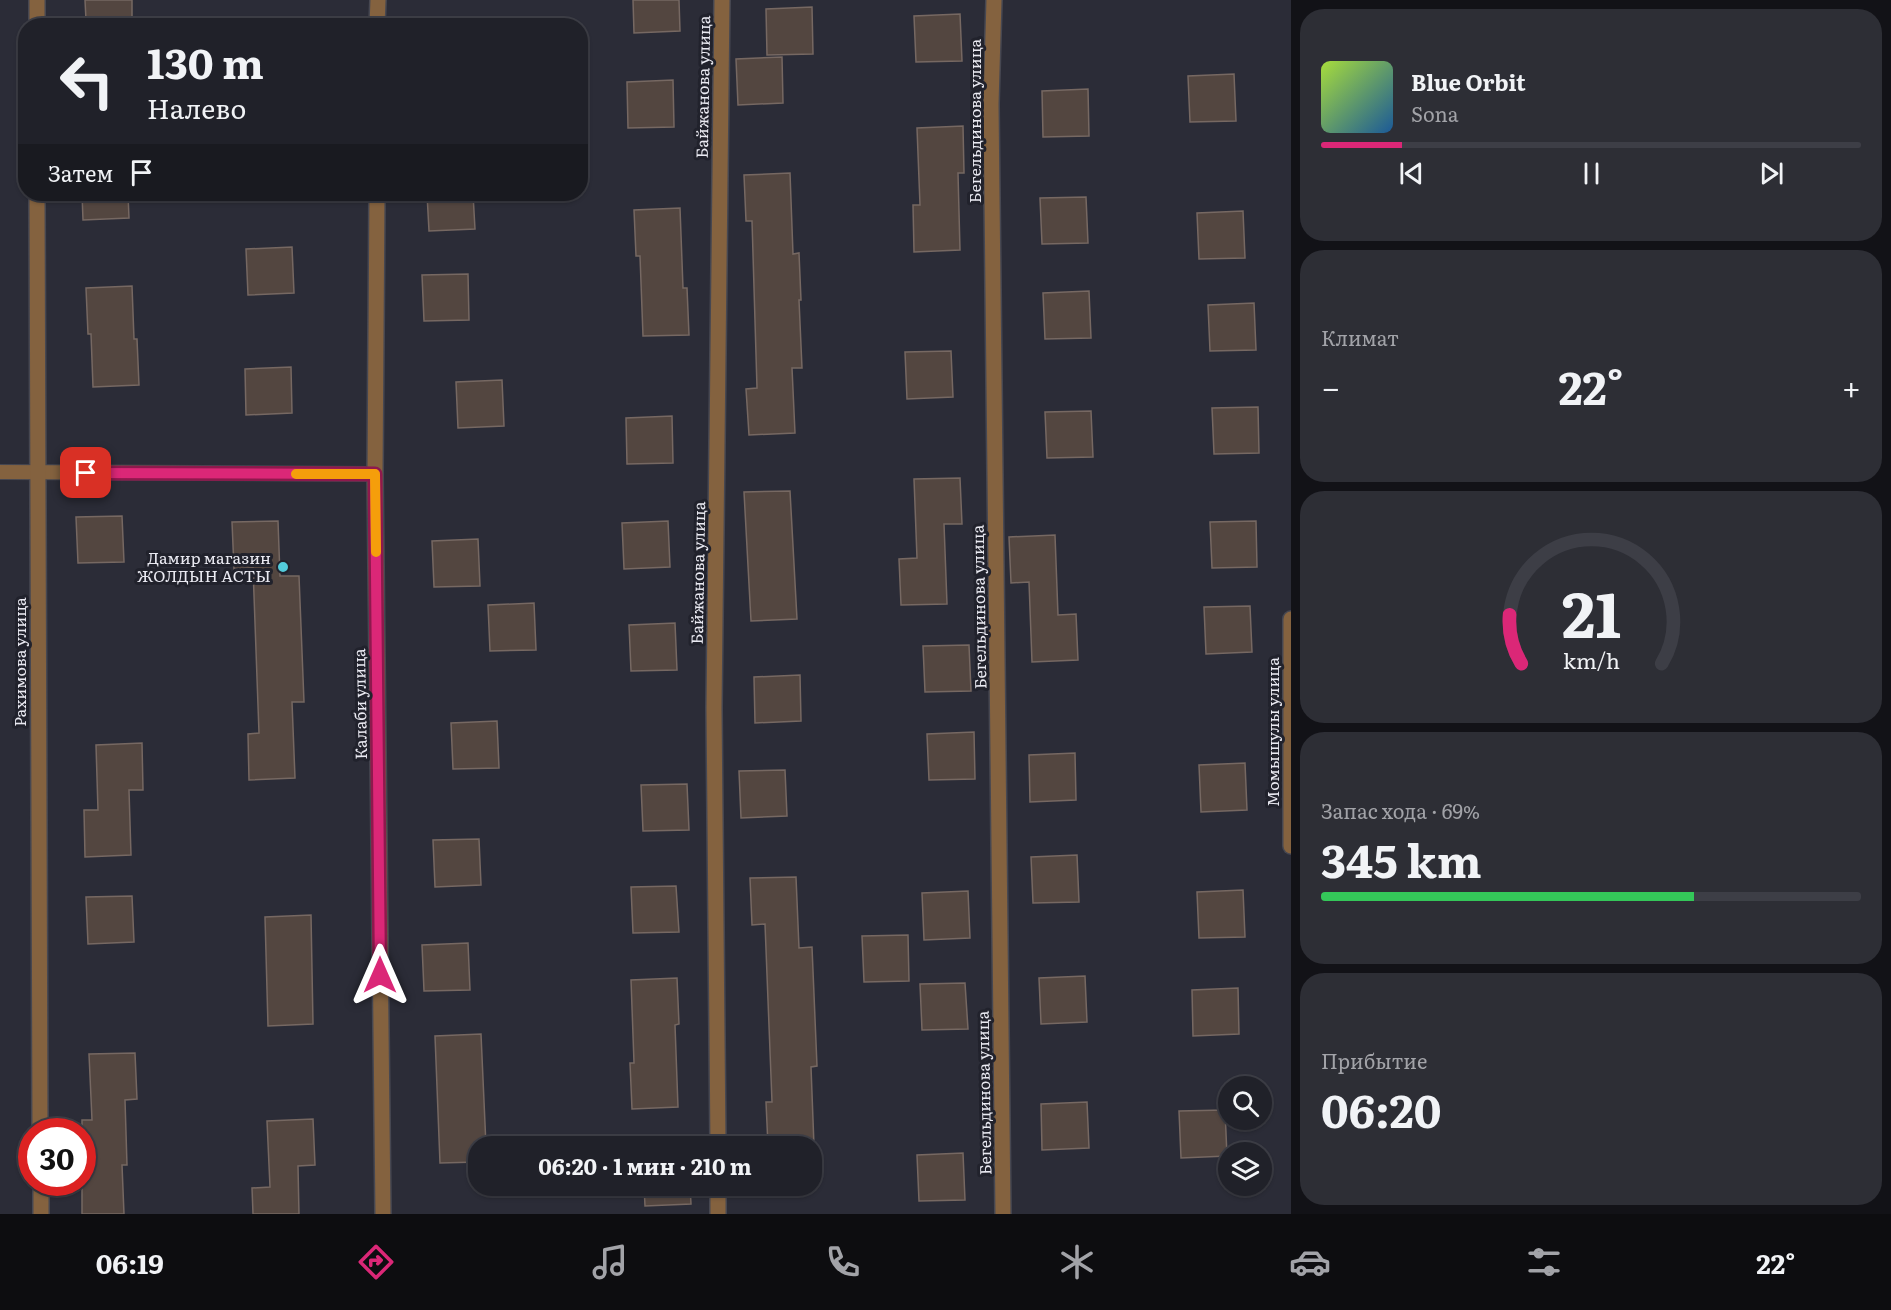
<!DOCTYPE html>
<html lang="ru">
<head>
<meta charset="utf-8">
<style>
  body { margin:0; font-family:Literata,serif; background:#2d2e35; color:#f1f3f6; height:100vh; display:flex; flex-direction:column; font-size:22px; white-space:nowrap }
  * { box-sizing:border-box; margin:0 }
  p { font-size:20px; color:#a2a3a8 }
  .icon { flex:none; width:33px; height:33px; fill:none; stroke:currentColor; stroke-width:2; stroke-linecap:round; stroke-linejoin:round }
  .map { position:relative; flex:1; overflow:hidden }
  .side { display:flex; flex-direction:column; gap:9px; padding:9px; background:#121217; width:600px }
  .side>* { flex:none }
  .top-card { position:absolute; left:18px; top:18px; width:570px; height:183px; border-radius:24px; box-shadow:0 2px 4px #0004,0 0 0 2px #3d3e46; background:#202129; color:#f1f3f6; overflow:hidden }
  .fabs { position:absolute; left:1218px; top:1076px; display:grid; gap:12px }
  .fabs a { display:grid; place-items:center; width:54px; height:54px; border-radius:50%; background:#202129; box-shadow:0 2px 4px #0004,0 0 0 2px #3d3e46; font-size:30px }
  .speed { position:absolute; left:18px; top:1118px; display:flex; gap:12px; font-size:30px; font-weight:700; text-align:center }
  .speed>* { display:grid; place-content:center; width:78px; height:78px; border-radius:50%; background:#202129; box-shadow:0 2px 4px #0004,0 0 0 2px #3d3e46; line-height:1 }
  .speed .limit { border:9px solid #d22; background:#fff; color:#111 }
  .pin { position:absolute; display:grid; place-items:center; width:51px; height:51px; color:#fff; margin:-26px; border-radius:12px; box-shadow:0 3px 9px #0006 }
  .me { position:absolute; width:66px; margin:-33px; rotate:0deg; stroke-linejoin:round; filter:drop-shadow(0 0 4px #0008) }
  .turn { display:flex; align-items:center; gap:21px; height:126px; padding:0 30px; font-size:27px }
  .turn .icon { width:78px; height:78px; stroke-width:2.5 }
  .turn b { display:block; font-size:42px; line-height:51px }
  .then { display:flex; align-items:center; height:57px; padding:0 30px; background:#0003; gap:12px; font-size:22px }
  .big { font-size:45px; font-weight:700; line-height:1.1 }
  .side .tile { flex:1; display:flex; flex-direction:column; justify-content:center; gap:9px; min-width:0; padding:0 21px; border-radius:24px; background:#2d2e35 }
  .side .dial { align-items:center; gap:0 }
  .dial svg { height:156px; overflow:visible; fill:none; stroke:#3d3e46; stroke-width:7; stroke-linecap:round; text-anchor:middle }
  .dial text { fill:#f1f3f6; stroke:none }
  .song { display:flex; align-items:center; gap:18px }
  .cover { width:72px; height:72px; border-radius:9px; background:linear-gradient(135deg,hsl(80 70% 55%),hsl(210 70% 35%)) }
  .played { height:6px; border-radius:3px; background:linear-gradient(90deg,#db2777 15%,#3d3e46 15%) }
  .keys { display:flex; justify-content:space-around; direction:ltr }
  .heat { display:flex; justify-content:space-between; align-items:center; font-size:33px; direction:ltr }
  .charge { height:9px; border-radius:4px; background:linear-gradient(90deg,#34c759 69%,#3d3e46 0) }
  .trip { position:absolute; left:468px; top:1136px; width:354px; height:60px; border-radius:24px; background:#202129; box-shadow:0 2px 4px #0004,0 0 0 2px #3d3e46; font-weight:700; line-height:60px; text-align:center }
  .tabs { display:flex; height:96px; justify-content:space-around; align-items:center; background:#0d0d10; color:#a2a3a8 }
  .tabs .icon { width:42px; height:42px }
  .tabs .current { color:#db2777 }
  .tabs b { font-size:27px; color:#f1f3f6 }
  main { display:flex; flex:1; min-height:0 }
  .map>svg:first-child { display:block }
  .building { fill:#534640; stroke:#766862; stroke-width:1.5 }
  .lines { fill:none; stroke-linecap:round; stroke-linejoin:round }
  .service-casing { stroke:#464751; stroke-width:16 }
  .minor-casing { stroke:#464751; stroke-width:18 }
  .service { stroke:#84623f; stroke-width:14 }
  .minor { stroke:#84623f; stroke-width:15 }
  .route-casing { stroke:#8e194d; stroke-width:15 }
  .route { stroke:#db2777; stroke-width:10 }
  .slow { stroke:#f59e0b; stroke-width:10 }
  .poi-dot { fill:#53cbdb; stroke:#21222c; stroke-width:2 }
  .labels { text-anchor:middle; stroke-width:6; stroke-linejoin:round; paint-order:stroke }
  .street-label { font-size:16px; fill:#eaeaf2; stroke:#21222c }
  .poi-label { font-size:16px; fill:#eaeaf2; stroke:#21222c; text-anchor:end }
</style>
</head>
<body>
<main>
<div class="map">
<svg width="1291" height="1214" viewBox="0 0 1291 1214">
  <rect width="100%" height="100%" fill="#2b2c37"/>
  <g class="building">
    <path d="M 85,0 L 132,0 L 132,18 L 86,20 Z"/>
    <path d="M 633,0 L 679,0 L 680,31 L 634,33 Z"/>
    <path d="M 812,7 L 813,54 L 767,55 L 766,9 Z"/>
    <path d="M 960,14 L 962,61 L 916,62 L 914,16 Z"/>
    <path d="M 782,57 L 783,103 L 738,105 L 736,59 Z"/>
    <path d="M 1234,74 L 1236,121 L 1190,122 L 1188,76 Z"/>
    <path d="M 673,80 L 674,127 L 628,128 L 627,82 Z"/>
    <path d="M 1088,89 L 1089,136 L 1043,137 L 1042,91 Z"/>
    <path d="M 963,126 L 964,173 L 958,173 L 960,250 L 914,252 L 913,205 L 920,205 L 917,128 Z"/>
    <path d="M 790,173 L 793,254 L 799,253 L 801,300 L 799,300 L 802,368 L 792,368 L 795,433 L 749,435 L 746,389 L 757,388 L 752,221 L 746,221 L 744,175 Z"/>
    <path d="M 82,194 L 128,194 L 129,218 L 83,220 Z"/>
    <path d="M 427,194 L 473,194 L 475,229 L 429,231 Z"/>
    <path d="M 1086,197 L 1088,243 L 1042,244 L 1040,198 Z"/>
    <path d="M 680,208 L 683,288 L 687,288 L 689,335 L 643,336 L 640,256 L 636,256 L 634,210 Z"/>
    <path d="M 1243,211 L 1245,258 L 1199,259 L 1197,213 Z"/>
    <path d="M 292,247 L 294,293 L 248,295 L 246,249 Z"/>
    <path d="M 468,274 L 469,320 L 424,321 L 422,275 Z"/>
    <path d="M 132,286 L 134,339 L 137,339 L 139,385 L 93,387 L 91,334 L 88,334 L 86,288 Z"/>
    <path d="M 1089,291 L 1091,338 L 1045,339 L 1043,293 Z"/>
    <path d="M 1254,303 L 1256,350 L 1210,351 L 1208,305 Z"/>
    <path d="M 951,351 L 953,397 L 907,399 L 905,352 Z"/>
    <path d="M 291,367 L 292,413 L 246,415 L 245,369 Z"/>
    <path d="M 502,380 L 504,426 L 458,428 L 456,382 Z"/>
    <path d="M 1258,407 L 1259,453 L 1214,454 L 1212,408 Z"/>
    <path d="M 1091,411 L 1093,457 L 1047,458 L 1045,412 Z"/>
    <path d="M 672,416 L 673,463 L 627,464 L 626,418 Z"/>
    <path d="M 960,478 L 962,524 L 944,524 L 947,604 L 901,605 L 899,559 L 917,558 L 914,479 Z"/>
    <path d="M 790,491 L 797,619 L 751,621 L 744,492 Z"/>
    <path d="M 122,516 L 124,562 L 78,563 L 76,517 Z"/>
    <path d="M 278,521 L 280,576 L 299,576 L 304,702 L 292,702 L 295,778 L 249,780 L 248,734 L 259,733 L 253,568 L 234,569 L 232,522 Z"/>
    <path d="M 668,521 L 670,567 L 624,569 L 622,523 Z"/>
    <path d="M 1256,521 L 1257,567 L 1212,568 L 1210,522 Z"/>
    <path d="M 1055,535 L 1058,615 L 1076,614 L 1078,660 L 1032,662 L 1029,582 L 1011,583 L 1009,537 Z"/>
    <path d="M 478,539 L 480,586 L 434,587 L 432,541 Z"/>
    <path d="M 534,603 L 536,650 L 490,651 L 488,605 Z"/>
    <path d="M 1250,606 L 1252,652 L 1206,654 L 1204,607 Z"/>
    <path d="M 675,623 L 677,670 L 631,671 L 629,625 Z"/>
    <path d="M 969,645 L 971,691 L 925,692 L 923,646 Z"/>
    <path d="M 800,675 L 801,721 L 755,723 L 754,677 Z"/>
    <path d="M 497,721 L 499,768 L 453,769 L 451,723 Z"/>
    <path d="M 974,732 L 975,779 L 929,780 L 927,734 Z"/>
    <path d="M 142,743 L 143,790 L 129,790 L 131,855 L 85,857 L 84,810 L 98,810 L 96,745 Z"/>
    <path d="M 1075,753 L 1076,800 L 1030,802 L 1029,755 Z"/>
    <path d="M 1245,763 L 1247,810 L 1201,812 L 1199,765 Z"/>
    <path d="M 785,770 L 787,816 L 741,818 L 739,771 Z"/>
    <path d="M 687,784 L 689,830 L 643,831 L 641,785 Z"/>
    <path d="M 479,839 L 481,885 L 435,887 L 433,840 Z"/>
    <path d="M 1077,855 L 1079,902 L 1033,903 L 1031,857 Z"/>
    <path d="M 796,877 L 799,948 L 812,947 L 817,1066 L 811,1067 L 814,1146 L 768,1146 L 766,1102 L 772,1102 L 765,924 L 752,925 L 750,878 Z"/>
    <path d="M 676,886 L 679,932 L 633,933 L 631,887 Z"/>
    <path d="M 1243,890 L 1245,937 L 1199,938 L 1197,892 Z"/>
    <path d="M 968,891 L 970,938 L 924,940 L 922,893 Z"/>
    <path d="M 132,896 L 134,942 L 88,944 L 86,897 Z"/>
    <path d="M 311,915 L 313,1024 L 268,1026 L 265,917 Z"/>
    <path d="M 908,935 L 909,981 L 864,982 L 862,936 Z"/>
    <path d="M 468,943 L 470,990 L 424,991 L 422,945 Z"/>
    <path d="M 1085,976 L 1087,1022 L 1041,1024 L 1039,978 Z"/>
    <path d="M 677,978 L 679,1024 L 675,1025 L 678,1107 L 632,1109 L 630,1063 L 634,1063 L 631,980 Z"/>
    <path d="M 965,983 L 968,1029 L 922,1030 L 920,984 Z"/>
    <path d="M 1238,988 L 1239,1034 L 1193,1036 L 1192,990 Z"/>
    <path d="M 481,1034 L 486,1146 L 478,1146 L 478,1162 L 440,1163 L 435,1036 Z"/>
    <path d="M 135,1053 L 137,1099 L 125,1100 L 127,1165 L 122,1165 L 124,1214 L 82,1214 L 82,1120 L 92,1120 L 89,1054 Z"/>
    <path d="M 1087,1102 L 1089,1148 L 1042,1150 L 1041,1104 Z"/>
    <path d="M 1225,1110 L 1227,1156 L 1181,1158 L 1179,1111 Z"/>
    <path d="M 313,1119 L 315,1165 L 298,1166 L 299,1214 L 253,1214 L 252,1188 L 270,1187 L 267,1121 Z"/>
    <path d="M 963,1153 L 965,1200 L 919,1201 L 917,1155 Z"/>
    <path d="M 644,1185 L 690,1185 L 691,1204 L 645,1206 Z"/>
  </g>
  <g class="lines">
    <g class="service-casing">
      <path id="service" d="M 0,472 L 375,474"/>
    </g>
    <g class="minor-casing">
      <g id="minor">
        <path d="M 37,0 L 37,26"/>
        <path d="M 994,0 L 991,104 L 1003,1214"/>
        <path d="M 377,26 L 378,0"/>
        <path d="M 37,194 L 40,1131"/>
        <path d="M 377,194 L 375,474 L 383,1214"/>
        <path d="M 1291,619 L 1291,846"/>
        <path d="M 718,1146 L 714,708 L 722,0"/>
        <path d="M 41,1182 L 41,1214"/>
        <path d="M 718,1185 L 718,1214"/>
      </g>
    </g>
    <use href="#service" class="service"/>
    <use href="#minor" class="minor"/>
  </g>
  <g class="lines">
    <g class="route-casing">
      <path id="route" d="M 86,473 L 375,474 L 380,975"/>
    </g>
    <use href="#route" class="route"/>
    <path class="slow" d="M 296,474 L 375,474 L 376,552"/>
  </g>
  <circle class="poi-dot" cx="283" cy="567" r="6"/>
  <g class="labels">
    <g class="street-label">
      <text transform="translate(703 87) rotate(-89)" y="6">Байжанова улица</text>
      <text transform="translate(975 121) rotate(-90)" y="6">Бегельдинова улица</text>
      <text transform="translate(698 573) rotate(-89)" y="6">Байжанова улица</text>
      <text transform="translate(979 607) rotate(-91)" y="6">Бегельдинова улица</text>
      <text transform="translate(20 662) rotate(-90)" y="6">Рахимова улица</text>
      <text transform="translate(360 704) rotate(-91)" y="6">Калаби улица</text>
      <text transform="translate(1273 732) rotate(-90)" y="6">Момышулы улица</text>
      <text transform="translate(984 1093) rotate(-91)" y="6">Бегельдинова улица</text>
    </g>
    <g class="poi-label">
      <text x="271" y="564">Дамир магазин<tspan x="271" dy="18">ЖОЛДЫН АСТЫ</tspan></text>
    </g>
  </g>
</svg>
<div class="fabs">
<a><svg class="icon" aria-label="search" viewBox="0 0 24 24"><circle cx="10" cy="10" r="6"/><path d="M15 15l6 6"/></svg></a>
<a><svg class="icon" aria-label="layers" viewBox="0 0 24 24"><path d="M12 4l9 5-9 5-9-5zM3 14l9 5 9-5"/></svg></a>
</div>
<div class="speed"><div class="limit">30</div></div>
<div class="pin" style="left:86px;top:473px;background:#d93025"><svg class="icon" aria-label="arrive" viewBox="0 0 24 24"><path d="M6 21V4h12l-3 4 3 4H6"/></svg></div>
<svg class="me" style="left:380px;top:975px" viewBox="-20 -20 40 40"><path d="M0-17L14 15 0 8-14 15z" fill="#db2777" stroke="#fff" stroke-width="4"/></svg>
<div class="trip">06:20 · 1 мин · 210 m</div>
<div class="top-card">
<div class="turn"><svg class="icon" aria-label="left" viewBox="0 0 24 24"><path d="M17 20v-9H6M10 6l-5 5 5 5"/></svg><div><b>130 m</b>Налево</div></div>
<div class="then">Затем<svg class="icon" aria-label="arrive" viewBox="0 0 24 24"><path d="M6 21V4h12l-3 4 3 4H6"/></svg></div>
</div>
</div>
<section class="side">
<div class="tile">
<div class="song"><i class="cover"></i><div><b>Blue Orbit</b><p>Sona</p></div></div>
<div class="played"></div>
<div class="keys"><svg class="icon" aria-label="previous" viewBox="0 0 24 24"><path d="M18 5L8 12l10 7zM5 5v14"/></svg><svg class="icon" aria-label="pause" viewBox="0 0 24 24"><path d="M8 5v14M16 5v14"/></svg><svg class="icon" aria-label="next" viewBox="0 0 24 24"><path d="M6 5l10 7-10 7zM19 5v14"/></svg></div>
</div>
<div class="tile"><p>Климат</p>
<div class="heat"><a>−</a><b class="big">22°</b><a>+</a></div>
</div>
<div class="tile dial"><svg viewBox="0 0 100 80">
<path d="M14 69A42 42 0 1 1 86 69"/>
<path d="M14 69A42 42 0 0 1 8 44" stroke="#db2777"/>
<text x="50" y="56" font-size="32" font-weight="700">21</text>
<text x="50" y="72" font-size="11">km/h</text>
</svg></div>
<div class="tile"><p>Запас хода · 69%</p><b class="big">345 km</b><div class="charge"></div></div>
<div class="tile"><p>Прибытие</p><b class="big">06:20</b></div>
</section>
</main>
<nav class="tabs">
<b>06:19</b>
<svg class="icon current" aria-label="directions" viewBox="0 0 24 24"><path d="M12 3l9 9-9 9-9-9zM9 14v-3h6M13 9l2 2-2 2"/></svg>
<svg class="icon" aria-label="music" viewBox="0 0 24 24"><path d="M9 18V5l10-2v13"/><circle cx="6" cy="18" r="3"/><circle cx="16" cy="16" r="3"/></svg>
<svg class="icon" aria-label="phone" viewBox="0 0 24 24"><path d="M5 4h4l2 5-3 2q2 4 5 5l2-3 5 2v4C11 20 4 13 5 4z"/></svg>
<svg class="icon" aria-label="climate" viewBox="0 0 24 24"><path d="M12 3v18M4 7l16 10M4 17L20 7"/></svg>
<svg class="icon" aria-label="car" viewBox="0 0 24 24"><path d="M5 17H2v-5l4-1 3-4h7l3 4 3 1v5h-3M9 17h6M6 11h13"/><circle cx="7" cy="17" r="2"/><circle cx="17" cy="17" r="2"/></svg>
<svg class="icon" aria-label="filters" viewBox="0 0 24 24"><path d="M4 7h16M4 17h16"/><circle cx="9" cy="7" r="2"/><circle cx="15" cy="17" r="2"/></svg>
<b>22°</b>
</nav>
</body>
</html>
